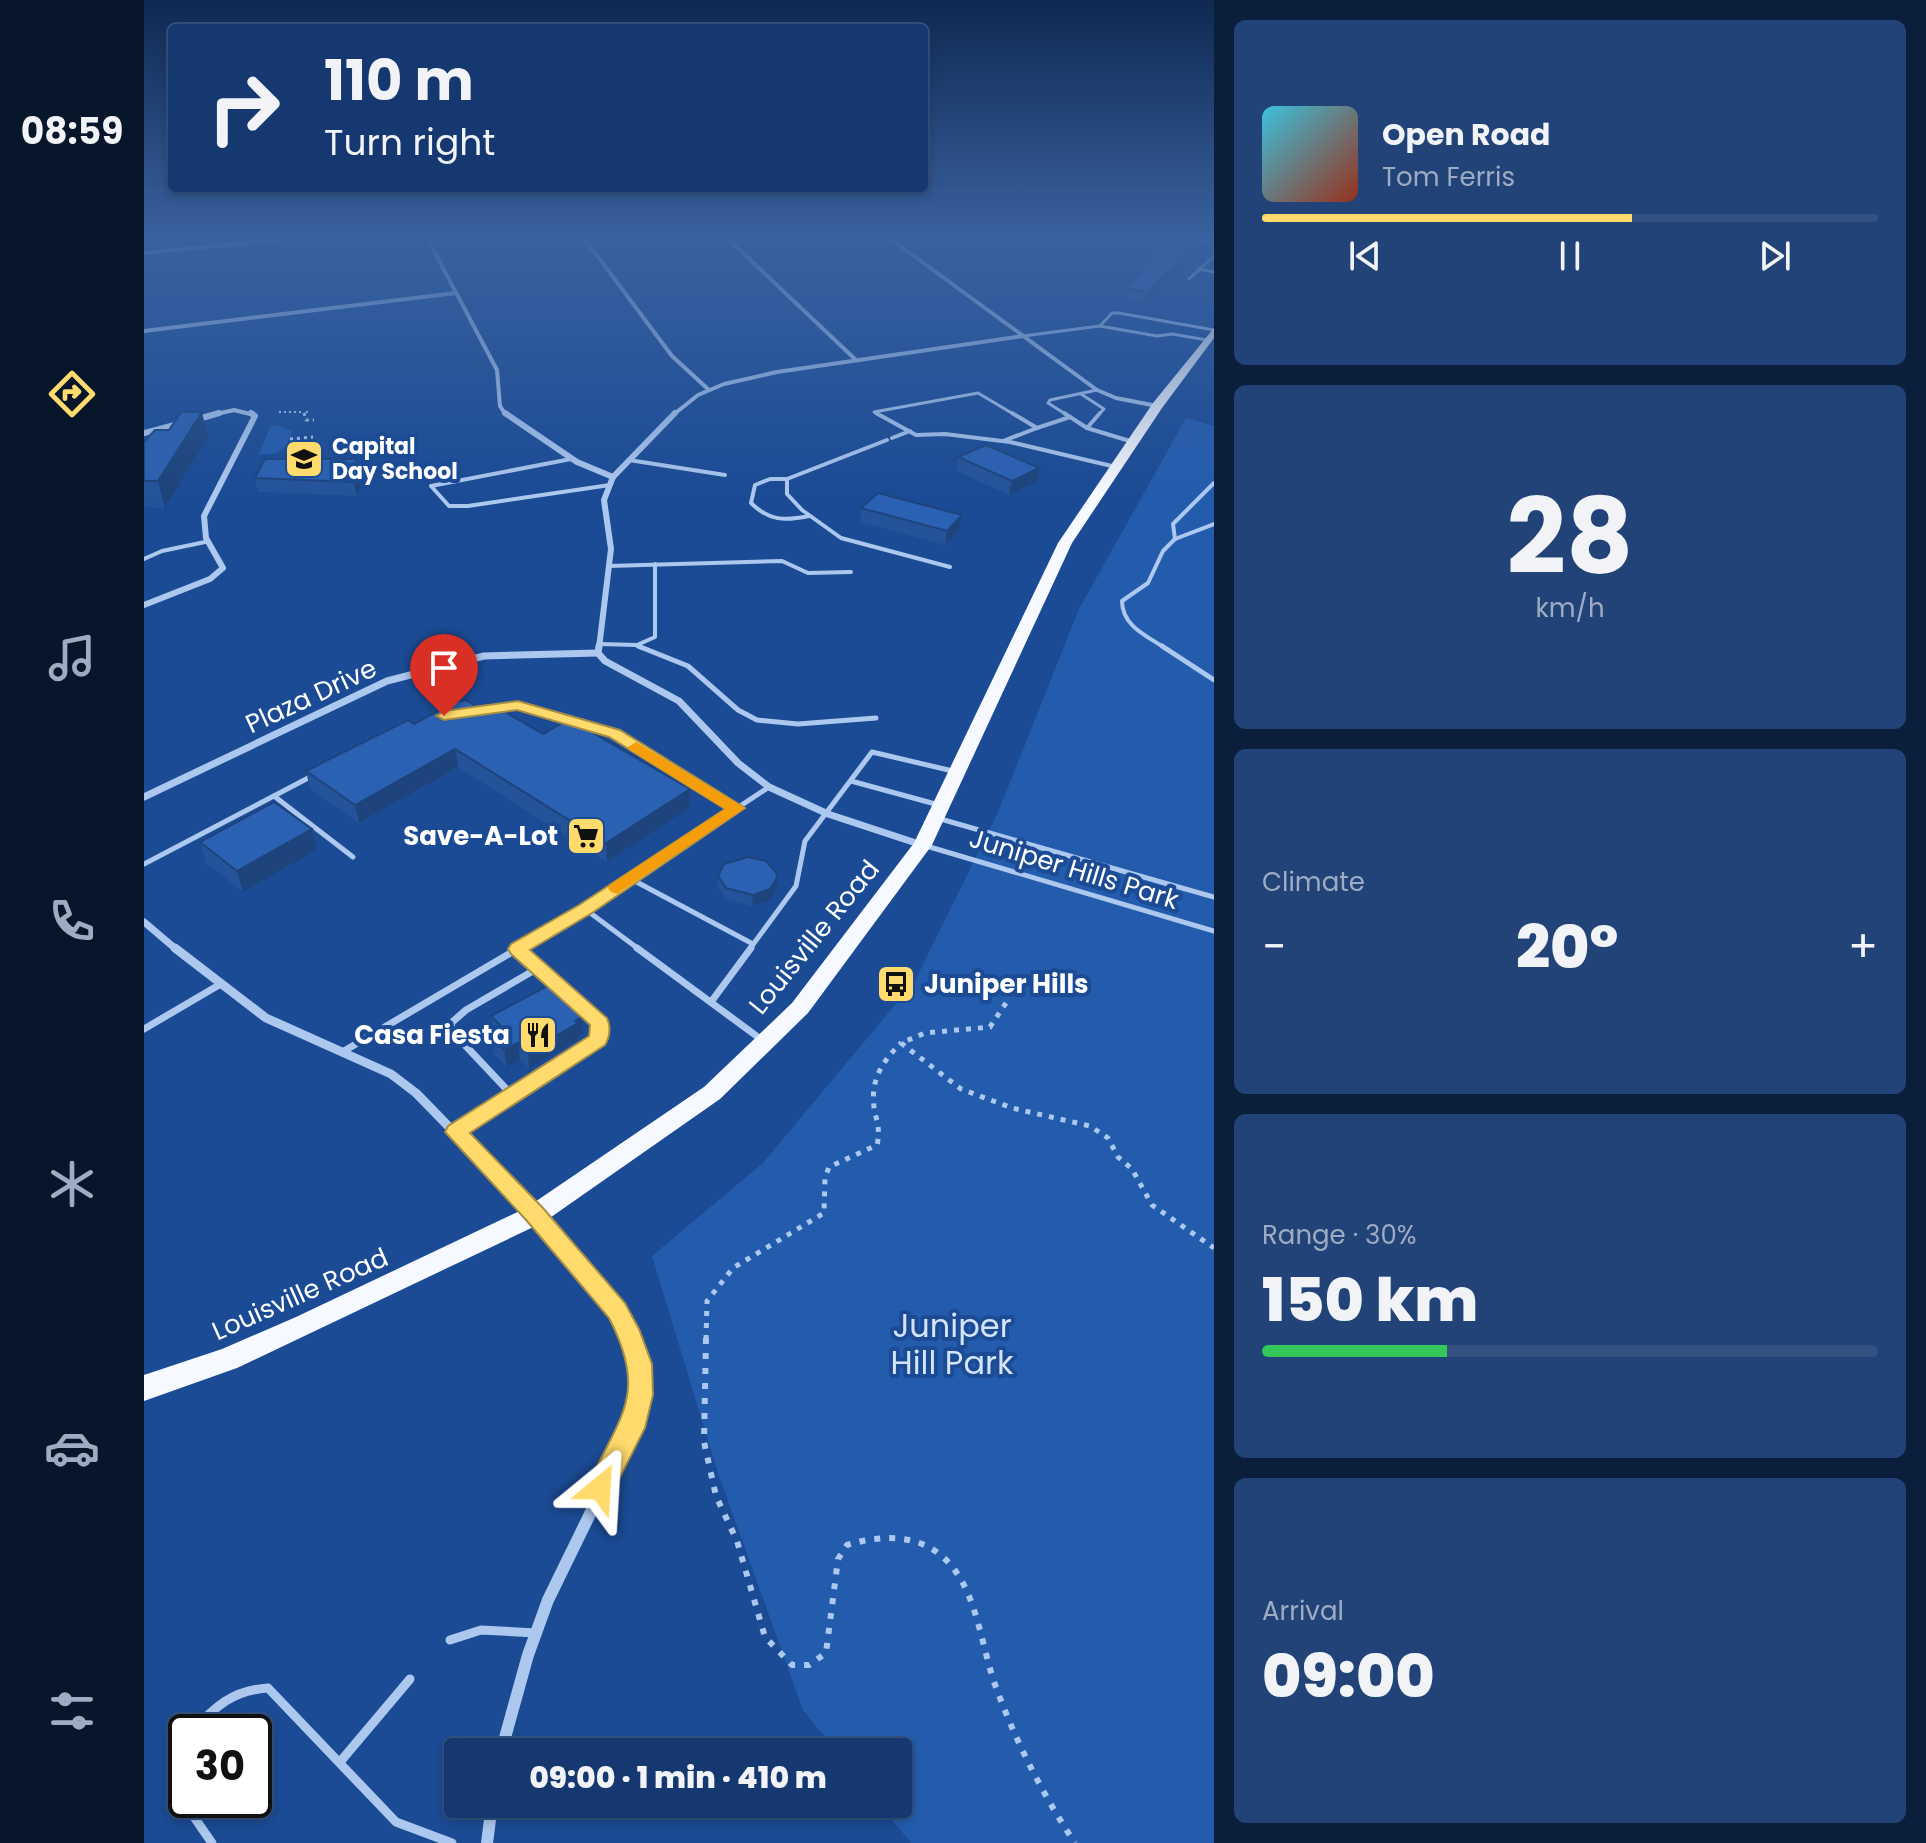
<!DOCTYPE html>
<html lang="en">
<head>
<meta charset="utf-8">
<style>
  body { margin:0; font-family:Poppins,sans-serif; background:#214377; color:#f1f3f6; height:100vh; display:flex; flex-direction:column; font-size:30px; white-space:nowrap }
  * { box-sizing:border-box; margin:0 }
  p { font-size:26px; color:#9dacc3 }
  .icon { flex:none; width:44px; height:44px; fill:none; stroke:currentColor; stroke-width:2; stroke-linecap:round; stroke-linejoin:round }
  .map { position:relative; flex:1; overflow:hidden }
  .details { display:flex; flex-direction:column; gap:20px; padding:20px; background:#0b1f3d; width:712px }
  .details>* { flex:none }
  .guide { position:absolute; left:24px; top:24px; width:760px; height:168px; border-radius:8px; box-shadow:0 4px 12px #0003,0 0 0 2px #335282; background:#14386f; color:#f1f3f6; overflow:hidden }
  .speed { position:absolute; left:24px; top:1714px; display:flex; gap:16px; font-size:40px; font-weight:700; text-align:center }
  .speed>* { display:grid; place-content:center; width:104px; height:104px; border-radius:50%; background:#14386f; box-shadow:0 4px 12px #0003,0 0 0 2px #335282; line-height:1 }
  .speed .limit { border:4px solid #111; border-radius:12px; background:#fff; color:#111 }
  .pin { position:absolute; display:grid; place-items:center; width:68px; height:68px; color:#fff; margin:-82px -34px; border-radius:50% 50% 50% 0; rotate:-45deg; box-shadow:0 0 8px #0007 }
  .pin .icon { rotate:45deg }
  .me { position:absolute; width:88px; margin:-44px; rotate:27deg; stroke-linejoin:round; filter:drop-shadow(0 0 6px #0008) }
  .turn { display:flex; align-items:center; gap:28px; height:168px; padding:0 24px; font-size:36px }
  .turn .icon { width:104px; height:104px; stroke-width:2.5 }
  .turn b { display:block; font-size:56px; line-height:68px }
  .big { font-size:60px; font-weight:800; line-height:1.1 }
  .details .card { flex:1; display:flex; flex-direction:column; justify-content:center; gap:12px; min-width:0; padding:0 28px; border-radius:12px; background:#214377 }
  .details .dial { align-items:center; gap:0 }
  .dial b { font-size:104px; line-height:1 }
  .song { display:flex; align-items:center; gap:24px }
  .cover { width:96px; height:96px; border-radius:12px; background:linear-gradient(135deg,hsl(190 70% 55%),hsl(10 70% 35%)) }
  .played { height:8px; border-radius:4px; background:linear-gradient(90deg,#ffda6c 60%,#335282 60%) }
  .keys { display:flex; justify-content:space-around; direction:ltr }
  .heat { display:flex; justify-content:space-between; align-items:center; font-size:44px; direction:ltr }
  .charge { height:12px; border-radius:6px; background:linear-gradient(90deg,#34c759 30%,#335282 0) }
  .trip { position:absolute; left:300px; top:1738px; width:468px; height:80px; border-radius:8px; background:#14386f; box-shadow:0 4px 12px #0003,0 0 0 2px #335282; font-weight:800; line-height:80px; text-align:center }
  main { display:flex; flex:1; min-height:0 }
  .tab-bar { display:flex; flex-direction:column; width:144px; justify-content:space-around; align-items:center; background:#08162c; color:#9dacc3 }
  .tab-bar .icon { width:56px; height:56px }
  .tab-bar .on { color:#ffda6c }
  .tab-bar b { font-size:36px; color:#f1f3f6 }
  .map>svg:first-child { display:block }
  .green { fill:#245cad }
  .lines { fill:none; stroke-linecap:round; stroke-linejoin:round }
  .path-far3 { stroke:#adc8ef; stroke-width:2; stroke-dasharray:2 3; stroke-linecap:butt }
  .path-far2 { stroke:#adc8ef; stroke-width:3; stroke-dasharray:3 4; stroke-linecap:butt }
  .path-far1 { stroke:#adc8ef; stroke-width:5; stroke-dasharray:5 7; stroke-linecap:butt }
  .path { stroke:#adc8ef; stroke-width:6; stroke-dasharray:6 9; stroke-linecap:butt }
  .lane-far4 { stroke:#adc8ef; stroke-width:3 }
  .lane-far3 { stroke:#adc8ef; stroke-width:4 }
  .lane-far2 { stroke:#adc8ef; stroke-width:5 }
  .lane-far1 { stroke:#adc8ef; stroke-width:7 }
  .lane { stroke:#adc8ef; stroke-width:9 }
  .street-far4 { stroke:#adc8ef; stroke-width:4 }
  .street-far3 { stroke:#adc8ef; stroke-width:6 }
  .street-far2 { stroke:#adc8ef; stroke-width:7 }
  .street-far1 { stroke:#adc8ef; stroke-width:9 }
  .street { stroke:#adc8ef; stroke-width:12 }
  .primary { fill:#f6f9ff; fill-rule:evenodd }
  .wall { fill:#255399 }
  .shaded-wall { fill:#1e447d }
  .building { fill:#2b61b2; stroke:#1e447d; stroke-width:2 }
  .route { fill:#ffda6c; stroke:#a68e46; stroke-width:2 }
  .slow { fill:#f59e0b }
  .labels { text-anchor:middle; stroke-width:8; stroke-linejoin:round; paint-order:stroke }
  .far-poi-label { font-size:22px; font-weight:bold; fill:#fff; stroke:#1b4b94; text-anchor:start }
  .street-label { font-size:26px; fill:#fff; stroke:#1b4b94 }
  .poi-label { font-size:26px; font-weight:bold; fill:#fff; stroke:#1b4b94; text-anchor:end }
  .near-park-label { font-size:32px; fill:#d4e4fb; stroke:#1b4b94 }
</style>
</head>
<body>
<main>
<nav class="tab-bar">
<b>08:59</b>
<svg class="icon on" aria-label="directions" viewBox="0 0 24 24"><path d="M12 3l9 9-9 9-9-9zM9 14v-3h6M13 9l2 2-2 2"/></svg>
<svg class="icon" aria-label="music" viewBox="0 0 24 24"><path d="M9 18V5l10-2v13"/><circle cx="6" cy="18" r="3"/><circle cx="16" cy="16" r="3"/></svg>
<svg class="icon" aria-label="phone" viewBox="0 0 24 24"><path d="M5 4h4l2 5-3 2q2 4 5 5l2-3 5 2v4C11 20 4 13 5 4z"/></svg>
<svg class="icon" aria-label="climate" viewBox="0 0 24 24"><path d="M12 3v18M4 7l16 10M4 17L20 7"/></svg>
<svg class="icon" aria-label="car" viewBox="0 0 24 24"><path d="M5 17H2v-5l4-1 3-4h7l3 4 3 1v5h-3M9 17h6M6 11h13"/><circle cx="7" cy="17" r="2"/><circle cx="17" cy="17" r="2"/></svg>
<svg class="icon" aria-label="filters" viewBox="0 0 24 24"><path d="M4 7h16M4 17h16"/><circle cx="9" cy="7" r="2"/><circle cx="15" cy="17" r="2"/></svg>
</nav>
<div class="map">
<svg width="1070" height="1843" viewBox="0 0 1070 1843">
  <rect width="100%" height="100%" fill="#1b4b94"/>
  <g class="green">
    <path d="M 1042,418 L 1070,426 L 1070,1843 L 767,1843 L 735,1804 L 754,1804 L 754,1752 L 693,1752 L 659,1710 L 574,1473 L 508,1256 L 619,1163 L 771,981 L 855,810 L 935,609 Z"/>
    <path d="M 133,425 L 148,431 C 142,450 135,456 115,454 L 126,427 Z"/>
  </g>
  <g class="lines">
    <g class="path-far3">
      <path d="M 135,412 L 160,412"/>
      <path d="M 161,415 L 160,412 L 164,412"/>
    </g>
    <g class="path-far2">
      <path d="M 160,413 L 162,420 L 170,420"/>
      <path d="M 146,439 L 169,437"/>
    </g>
    <g class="path-far1">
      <path d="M 862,1003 L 846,1027 L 781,1033 L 757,1043 L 817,1089 L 868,1108 L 946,1126 L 964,1138 L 974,1157 L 988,1169 L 1008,1205 L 1070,1248"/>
      <path d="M 562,1340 L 563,1301 L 589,1268 L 680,1213 L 681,1178 L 685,1167 L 733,1145 C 736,1133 734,1124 731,1113 C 725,1083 736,1064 757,1043"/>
    </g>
    <path class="path" d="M 562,1338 L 560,1442 L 572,1496 L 593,1541 L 621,1637 L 648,1665 L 665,1665 L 682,1653 L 694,1559 L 703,1545 C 737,1535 774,1533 801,1559 C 834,1590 837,1649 853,1690 C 873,1744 899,1795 931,1843"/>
    <g class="lane-far4">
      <path d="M 1017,234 L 1031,237"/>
      <path d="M 1050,240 L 1070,243"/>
      <path d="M 1055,269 L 1070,272"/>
      <path d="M 1045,279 L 1070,256"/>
      <path d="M 879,336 L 956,326"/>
      <path d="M 1063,340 L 1028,334 L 1013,336 L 956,326 L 968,313 L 975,313 L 1070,330"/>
      <path d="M 937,394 L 960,409 L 954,415"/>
      <path d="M 736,415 L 730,412 L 834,393 L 871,415"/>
      <path d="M 923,415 L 904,403 L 906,400 L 953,390"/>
    </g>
    <g class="lane-far3">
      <path d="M 732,413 L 772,435 L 801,434 L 866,442 L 972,467"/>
      <path d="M 920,413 L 943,428 L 989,442"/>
      <path d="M 893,428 L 926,417"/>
      <path d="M 943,428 L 956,413"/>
      <path d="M 748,438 L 766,431"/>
      <path d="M 743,440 L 643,479 L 643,494 L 658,510 L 697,538 L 806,567"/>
      <path d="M 859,441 L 893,428 L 868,413"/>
      <path d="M 427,459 L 287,486 L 305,506 L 324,506 L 466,485"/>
      <path d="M 485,460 L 581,475"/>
      <path d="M 643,479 L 626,479 L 611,485 L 607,503 C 625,521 641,521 665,516"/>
      <path d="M 1031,539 L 1029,524 L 1070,483"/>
      <path d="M 0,559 L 18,551 L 61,542"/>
      <path d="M 465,566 L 638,561 L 664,573 L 707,572"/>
      <path d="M 455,644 L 493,645 L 511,637 L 511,564"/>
      <path d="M 492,645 L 498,648"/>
      <path d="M 1021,648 C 1003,636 978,626 978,601 L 1004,583 L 1019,551 L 1031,539 L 1070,524"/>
    </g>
    <g class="lane-far2">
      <path d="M 494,646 L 544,666 L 594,710 L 613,720 L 654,724 L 732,718"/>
      <path d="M 1018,646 L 1070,680"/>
      <path d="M 350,709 L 374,705 L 470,733 L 593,808"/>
      <path d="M 707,781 L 795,805"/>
      <path d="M 130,796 L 209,857"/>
      <path d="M 793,818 L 1070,897"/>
      <path d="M 779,845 L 1070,931"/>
      <path d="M 0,864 L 168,776"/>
      <path d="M 487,879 L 609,944"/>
      <path d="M 441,909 L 625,787"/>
      <path d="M 372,950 L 441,909 L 496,950"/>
      <path d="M 605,950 L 652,886 L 661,841 L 728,752 L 813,772"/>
    </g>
    <g class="lane-far1">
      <path d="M 493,948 L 618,1040"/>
      <path d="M 567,1002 L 607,948"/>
      <path d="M 0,1029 L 75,985"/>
      <path d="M 200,1051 L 375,948"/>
      <path d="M 368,1095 L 319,1043 L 306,1024 L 322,1010 L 394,968"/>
      <path d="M 312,1132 L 454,1039 L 456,1023 L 373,949"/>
    </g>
    <g class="lane">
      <path d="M 306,1640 L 337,1630 L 392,1633"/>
      <path d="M 48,1732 C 70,1707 89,1690 124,1688 L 252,1822 L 308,1843"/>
      <path d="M 42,1741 L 30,1769 L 32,1791 L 68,1843"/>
      <path d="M 196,1762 L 266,1679"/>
    </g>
    <g class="street-far4">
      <path d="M 281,234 L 353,370 L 356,406 L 362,415"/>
      <path d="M 437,234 L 528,356 L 565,390"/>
      <path d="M 579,234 L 712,360"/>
      <path d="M 740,234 L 953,390 L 972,398 L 1013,406"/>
      <path d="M 0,253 L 193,234"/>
      <path d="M 0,331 L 312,293"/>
      <path d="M 68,415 L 90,410 L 110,415"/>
      <path d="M 529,415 L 554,395 L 580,384 L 633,372 L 879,336"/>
    </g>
    <g class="street-far3">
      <path d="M 361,413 L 433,462 L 469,477"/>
      <path d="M 51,420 L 75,413"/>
      <path d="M 0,433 L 38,423"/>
      <path d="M 0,605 L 66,579 L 79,568 L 62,538 L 60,516 L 111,416 L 107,413"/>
      <path d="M 455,648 L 467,549 L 460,500 L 469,477 L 531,413"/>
    </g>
    <g class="street-far2">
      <path d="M 455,646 L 454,653 L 461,661 L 535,701 L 594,763 L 625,787 L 684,814 L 778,845"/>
      <path d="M 0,797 L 243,681 L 340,656 L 454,653"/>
      <path d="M 0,922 L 33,950"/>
    </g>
    <path class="street-far1" d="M 31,948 L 122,1018 L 247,1074 L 272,1093 L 391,1215 L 473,1310 L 487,1340"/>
    <g class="street">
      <path d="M 357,1752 L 384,1655 L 404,1600 L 488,1428 L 496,1395 L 495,1364 L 486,1338"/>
      <path d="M 343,1843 L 348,1804"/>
    </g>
    <path class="primary" d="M 1070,328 L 1070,338 L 1018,408 L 928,543 L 788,845 L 664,1013 L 576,1099 L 400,1222 L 93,1368 L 0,1401 L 0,1375 L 78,1349 L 152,1317 L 382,1208 L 560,1087 L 648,1003 L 770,843 L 914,543 L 1009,403 Z"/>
  </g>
  <g class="wall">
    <path d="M 1056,239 L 1054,250 L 1000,303 L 979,299 L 982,288 L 998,270 L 995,270 L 998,259 Z"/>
    <path d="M 0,436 L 1,441 L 64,437 L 21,508 L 0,507 Z"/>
    <path d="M 814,457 L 895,468 L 893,482 L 865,495 L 812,471 Z"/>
    <path d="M 111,478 L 218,481 L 213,496 L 114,492 Z"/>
    <path d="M 717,508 L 818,515 L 816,529 L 801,545 L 716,522 Z"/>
    <path d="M 336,709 L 399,734 L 546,807 L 463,862 L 314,767 L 215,823 L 166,789 L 162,771 L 270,724 Z"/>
    <path d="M 168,829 L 173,850 L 99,892 L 62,863 L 56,842 Z"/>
    <path d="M 574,876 L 633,878 L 633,889 L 625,900 L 608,906 L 582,899 L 574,887 Z"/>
    <path d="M 347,1016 L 438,1017 L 439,1033 L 435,1036 L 435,1039 L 385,1068 L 376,1059 L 363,1067 L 350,1054 L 348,1037 L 352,1035 L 350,1033 Z"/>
  </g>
  <g class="shaded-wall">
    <path d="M 1056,239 L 1054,250 L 1000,303 L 1003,292 Z"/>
    <path d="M 58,412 L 64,437 L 21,508 L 14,481 Z"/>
    <path d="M 216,467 L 218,481 L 213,496 L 210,482 Z"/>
    <path d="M 895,468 L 893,482 L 865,495 L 868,481 Z"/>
    <path d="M 818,515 L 816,529 L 801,545 L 803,531 Z"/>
    <path d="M 311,749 L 314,767 L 215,823 L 211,805 Z"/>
    <path d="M 546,789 L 546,807 L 463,862 L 462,843 Z"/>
    <path d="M 168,829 L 173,850 L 99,892 L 93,871 Z"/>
    <path d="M 633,878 L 633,889 L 625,900 L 608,906 L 609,895 Z"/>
    <path d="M 438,1017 L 439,1033 L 435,1036 L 435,1039 L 385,1068 L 384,1052 Z"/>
    <path d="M 374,1043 L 376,1059 L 363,1067 L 360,1050 Z"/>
  </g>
  <g class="building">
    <path d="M 1024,234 L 1056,239 L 1003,292 L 982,288 L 1007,260 L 998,259 Z"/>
    <path d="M 37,412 L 58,412 L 14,481 L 0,481 L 0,442 L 11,430 L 25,430 Z"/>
    <path d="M 842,445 L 895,468 L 868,481 L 814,457 Z"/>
    <path d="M 121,459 L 211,459 L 216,467 L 210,482 L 111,478 Z"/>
    <path d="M 734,493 L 818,515 L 803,531 L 717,508 Z"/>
    <path d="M 322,700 L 336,709 L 346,703 L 399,734 L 425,719 L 546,789 L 462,843 L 311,749 L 211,805 L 162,771 L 264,720 L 270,724 L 310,702 Z"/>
    <path d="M 130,802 L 168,829 L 93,871 L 56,842 Z"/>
    <path d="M 604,857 L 622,861 L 632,872 L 633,878 L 626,889 L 609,895 L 582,888 L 574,876 L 580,864 Z"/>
    <path d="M 405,985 L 438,1017 L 431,1021 L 434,1023 L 384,1052 L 374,1043 L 360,1050 L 348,1037 L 361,1030 L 347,1016 Z"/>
  </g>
  <linearGradient id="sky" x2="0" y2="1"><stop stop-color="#0f2951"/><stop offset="0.48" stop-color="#39619f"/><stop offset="1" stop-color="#39619f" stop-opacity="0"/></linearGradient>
  <rect width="1070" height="492" fill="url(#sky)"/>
  <path class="route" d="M 374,701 L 476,730 L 601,808 L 448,913 L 386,950 L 463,1018 C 467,1026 466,1037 461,1045 L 326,1133 L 399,1208 L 481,1303 L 495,1329 L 508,1364 L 509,1395 L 501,1428 L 466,1497 L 456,1501 L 447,1497 L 443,1488 C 473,1418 506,1397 465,1318 L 383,1221 L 301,1132 L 304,1126 L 445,1036 L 446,1025 L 367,954 L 364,949 L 367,944 L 435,905 L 581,809 L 465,737 L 373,710 L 300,720 L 292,716 L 300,711 Z"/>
  <path class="slow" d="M 492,742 L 601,808 L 473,894 L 467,892 L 464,888 L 467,884 L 581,809 L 486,750 L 484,747 Z"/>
  <defs>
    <g id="school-square" transform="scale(2)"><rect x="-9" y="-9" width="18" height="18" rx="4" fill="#ffda6c" stroke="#1b4b94"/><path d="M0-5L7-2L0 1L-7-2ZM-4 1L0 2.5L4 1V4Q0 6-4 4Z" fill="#111"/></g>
    <g id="supermarket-square" transform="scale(2)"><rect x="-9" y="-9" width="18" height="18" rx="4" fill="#ffda6c" stroke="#1b4b94"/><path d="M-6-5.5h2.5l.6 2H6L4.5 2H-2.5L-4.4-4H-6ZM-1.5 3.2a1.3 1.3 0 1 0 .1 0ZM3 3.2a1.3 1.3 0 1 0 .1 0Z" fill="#111"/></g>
    <g id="bus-square" transform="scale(2)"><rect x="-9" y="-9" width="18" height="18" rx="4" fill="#ffda6c" stroke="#1b4b94"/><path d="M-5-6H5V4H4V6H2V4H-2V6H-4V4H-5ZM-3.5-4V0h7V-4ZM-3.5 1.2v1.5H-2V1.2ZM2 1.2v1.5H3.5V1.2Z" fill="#111"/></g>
    <g id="restaurant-square" transform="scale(2)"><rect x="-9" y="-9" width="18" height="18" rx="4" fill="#ffda6c" stroke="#1b4b94"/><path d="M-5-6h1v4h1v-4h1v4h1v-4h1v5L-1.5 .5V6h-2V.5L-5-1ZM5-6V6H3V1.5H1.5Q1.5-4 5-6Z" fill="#111"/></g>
  </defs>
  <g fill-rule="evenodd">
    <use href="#school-square" x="160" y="459"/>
    <use href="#supermarket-square" x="442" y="836"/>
    <use href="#bus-square" x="752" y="984"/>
    <use href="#restaurant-square" x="394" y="1035"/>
  </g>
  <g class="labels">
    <g class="far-poi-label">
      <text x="188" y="454">Capital<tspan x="188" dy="25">Day School</tspan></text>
    </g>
    <g class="street-label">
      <text transform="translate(167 696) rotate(-25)" y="9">Plaza Drive</text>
      <text transform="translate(930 869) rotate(17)" y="9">Juniper Hills Park</text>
      <text transform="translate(670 937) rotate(-51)" y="9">Louisville Road</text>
      <text transform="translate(156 1294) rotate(-24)" y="9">Louisville Road</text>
    </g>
    <g class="poi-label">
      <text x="414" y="845">Save-A-Lot</text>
      <text x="780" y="993" text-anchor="start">Juniper Hills</text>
      <text x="366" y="1044">Casa Fiesta</text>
    </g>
    <g class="near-park-label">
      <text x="808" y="1337">Juniper<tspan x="808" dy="37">Hill Park</tspan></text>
    </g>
  </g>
</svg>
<div class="speed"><div class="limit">30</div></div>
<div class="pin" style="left:300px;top:716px;background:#d93025"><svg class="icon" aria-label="arrive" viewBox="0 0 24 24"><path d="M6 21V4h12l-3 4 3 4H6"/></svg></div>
<svg class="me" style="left:456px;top:1488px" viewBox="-20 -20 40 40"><path d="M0-17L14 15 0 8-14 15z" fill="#ffda6c" stroke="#fff" stroke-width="4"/></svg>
<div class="trip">09:00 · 1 min · 410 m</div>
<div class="guide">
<div class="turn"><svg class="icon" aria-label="right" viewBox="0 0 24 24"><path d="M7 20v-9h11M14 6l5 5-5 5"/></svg><div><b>110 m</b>Turn right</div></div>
</div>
</div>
<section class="details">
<div class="card">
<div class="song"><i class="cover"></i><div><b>Open Road</b><p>Tom Ferris</p></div></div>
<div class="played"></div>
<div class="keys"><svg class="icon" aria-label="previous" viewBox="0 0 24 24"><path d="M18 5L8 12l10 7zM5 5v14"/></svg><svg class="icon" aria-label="pause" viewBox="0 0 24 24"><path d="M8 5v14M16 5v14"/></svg><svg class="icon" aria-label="next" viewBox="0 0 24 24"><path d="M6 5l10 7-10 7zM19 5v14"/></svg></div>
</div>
<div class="card dial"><b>28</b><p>km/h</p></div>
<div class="card"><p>Climate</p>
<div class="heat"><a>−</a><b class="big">20°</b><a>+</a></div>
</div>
<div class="card"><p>Range · 30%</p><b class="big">150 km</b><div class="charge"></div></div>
<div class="card"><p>Arrival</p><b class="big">09:00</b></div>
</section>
</main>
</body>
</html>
